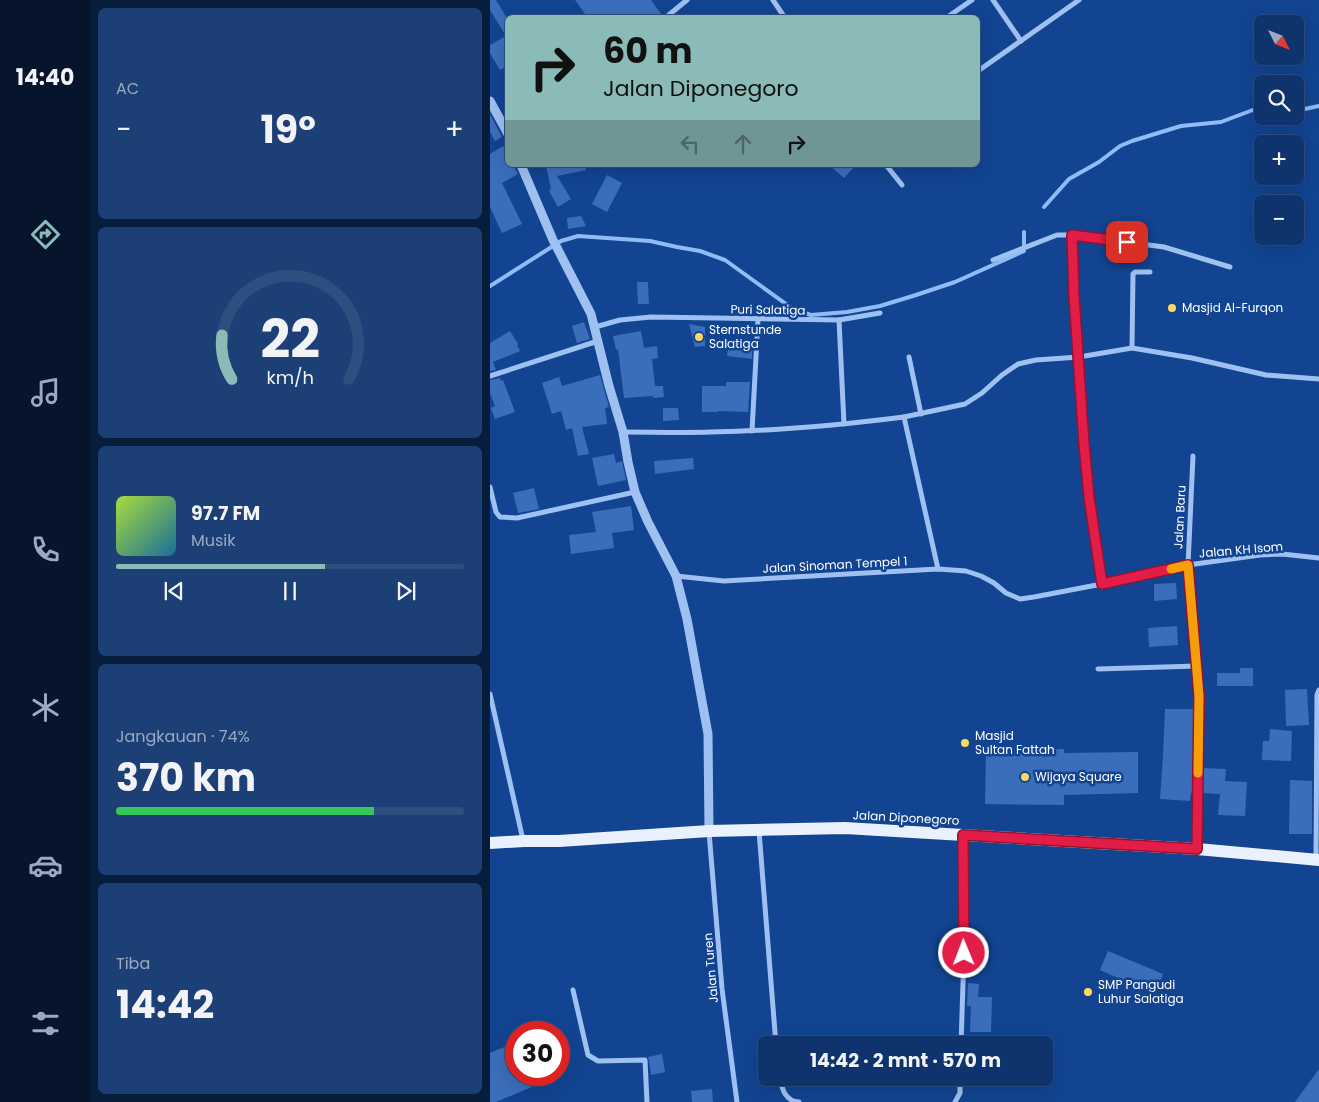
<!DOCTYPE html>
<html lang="id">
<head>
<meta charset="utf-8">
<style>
  body { margin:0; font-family:Poppins,sans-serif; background:#1c3f75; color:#f1f3f6; height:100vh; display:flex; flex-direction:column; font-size:19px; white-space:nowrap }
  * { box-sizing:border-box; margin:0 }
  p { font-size:16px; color:#9baac2 }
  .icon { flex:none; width:28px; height:28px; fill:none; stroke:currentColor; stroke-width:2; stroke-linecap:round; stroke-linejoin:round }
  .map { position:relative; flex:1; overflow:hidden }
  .panel { display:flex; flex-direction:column; gap:8px; padding:8px; background:#081c3c; width:400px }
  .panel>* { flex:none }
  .guide { position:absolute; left:15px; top:15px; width:475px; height:152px; border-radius:8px; box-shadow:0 5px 20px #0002,0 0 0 1px #2e4e80; background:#8bbbb9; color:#111; overflow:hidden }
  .needle { width:32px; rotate:132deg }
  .fabs { position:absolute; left:764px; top:15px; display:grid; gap:10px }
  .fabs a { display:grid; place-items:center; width:50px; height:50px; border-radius:8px; background:#0e336d; box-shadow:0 5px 20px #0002,0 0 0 1px #2e4e80; font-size:25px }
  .speed { position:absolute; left:15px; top:1021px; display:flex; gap:10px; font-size:25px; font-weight:700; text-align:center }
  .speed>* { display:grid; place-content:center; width:65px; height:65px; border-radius:50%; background:#0e336d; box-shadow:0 5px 20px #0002,0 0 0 1px #2e4e80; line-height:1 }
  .speed .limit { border:8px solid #d22; background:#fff; color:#111 }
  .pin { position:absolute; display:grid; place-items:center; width:42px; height:42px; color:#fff; margin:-21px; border-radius:10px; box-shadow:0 2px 8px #0006 }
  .me { position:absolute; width:55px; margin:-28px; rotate:359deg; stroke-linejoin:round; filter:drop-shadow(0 0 4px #0008) }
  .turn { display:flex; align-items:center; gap:18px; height:105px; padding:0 15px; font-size:22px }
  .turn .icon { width:65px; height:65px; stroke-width:2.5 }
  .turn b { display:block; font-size:35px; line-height:42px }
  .lanes { display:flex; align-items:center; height:48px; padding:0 15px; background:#0003; justify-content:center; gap:25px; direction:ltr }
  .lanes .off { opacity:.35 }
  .big { font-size:38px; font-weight:700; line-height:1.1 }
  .panel .card { flex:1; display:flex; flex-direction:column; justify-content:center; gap:8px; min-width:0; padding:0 18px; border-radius:8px; background:#1c3f75 }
  .panel .dial { align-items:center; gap:0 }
  .dial svg { height:130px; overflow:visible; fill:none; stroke:#2e4e80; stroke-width:7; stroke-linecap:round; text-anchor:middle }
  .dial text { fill:#f1f3f6; stroke:none }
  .song { display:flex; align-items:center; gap:15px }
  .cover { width:60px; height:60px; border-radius:8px; background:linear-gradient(135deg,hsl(80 70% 55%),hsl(200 70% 35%)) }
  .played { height:5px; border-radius:2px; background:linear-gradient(90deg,#8bbbb9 60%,#2e4e80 60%) }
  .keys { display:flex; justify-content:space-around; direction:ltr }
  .heat { display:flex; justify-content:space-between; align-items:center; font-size:28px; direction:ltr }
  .charge { height:8px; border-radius:4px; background:linear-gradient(90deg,#34c759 74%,#2e4e80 0) }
  .trip { position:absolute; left:268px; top:1036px; width:295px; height:50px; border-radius:8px; background:#0e336d; box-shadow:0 5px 20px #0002,0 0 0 1px #2e4e80; font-weight:700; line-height:50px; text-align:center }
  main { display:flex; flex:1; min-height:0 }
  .menu { display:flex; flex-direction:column; width:90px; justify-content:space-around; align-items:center; background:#06142c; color:#9baac2 }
  .menu .icon { width:35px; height:35px }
  .menu .active { color:#8bbbb9 }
  .menu b { font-size:22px; color:#f1f3f6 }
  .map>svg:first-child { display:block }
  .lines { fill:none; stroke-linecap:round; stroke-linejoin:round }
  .stream { stroke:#90bbf5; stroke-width:4 }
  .building { fill:#3b6eba }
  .minor { stroke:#9ec1f2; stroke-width:5 }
  .tertiary { stroke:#9ec1f2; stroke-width:9 }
  .primary { stroke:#e9f1ff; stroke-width:12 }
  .route-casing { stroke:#92132f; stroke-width:12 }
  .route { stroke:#e11d48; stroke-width:9 }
  .slow { stroke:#f59e0b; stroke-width:9 }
  .poi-dot { fill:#ffd85f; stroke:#124491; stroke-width:2 }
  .labels { text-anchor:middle; stroke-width:5; stroke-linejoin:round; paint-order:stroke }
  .poi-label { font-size:12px; fill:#fff; stroke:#124491; text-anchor:start }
  .street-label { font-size:12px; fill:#fff; stroke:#124491 }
</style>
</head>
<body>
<main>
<nav class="menu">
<b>14:40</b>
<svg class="icon active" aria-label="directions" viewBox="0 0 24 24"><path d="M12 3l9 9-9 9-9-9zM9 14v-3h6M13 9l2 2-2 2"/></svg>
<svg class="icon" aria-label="music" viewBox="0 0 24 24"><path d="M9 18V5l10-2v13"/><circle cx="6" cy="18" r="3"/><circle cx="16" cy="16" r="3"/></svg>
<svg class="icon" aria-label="phone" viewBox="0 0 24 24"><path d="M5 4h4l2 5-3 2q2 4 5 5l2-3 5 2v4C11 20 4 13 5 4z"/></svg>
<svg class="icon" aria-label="climate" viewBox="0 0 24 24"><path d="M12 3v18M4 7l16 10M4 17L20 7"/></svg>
<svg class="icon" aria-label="car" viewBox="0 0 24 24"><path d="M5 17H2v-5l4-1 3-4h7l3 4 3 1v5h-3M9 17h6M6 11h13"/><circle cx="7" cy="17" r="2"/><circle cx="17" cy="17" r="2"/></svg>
<svg class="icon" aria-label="filters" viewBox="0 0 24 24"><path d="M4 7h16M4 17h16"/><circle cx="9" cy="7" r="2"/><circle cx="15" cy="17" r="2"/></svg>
</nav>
<section class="panel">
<div class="card"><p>AC</p>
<div class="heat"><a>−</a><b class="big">19°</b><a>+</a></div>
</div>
<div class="card dial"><svg viewBox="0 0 100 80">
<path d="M14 69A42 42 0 1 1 86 69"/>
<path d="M14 69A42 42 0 0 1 8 42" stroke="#8bbbb9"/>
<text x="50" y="56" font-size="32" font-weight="700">22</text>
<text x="50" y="72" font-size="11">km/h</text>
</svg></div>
<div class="card">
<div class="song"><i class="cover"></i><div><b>97.7 FM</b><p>Musik</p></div></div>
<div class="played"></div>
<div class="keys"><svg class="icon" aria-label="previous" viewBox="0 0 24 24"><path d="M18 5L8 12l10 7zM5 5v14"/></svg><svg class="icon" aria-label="pause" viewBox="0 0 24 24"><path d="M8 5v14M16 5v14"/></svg><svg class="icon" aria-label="next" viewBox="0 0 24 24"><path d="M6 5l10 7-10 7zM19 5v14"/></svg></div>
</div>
<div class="card"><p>Jangkauan · 74%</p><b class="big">370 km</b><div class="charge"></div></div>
<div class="card"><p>Tiba</p><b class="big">14:42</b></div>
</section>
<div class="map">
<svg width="829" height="1102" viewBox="0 0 829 1102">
  <rect width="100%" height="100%" fill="#124491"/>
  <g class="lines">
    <g class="stream">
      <path d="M 805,111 L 829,106"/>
      <path d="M 554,207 L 579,179 L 609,162 L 630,146 L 642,141 L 691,126 L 731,122 L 768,108 L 772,108"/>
      <path d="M 0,286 L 71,241 L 88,236 L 160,241 L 187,247 L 210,251 L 235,260 L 303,309 L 321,315 L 357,312 L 390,306 L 426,295 L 465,282 L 534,251 L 534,232"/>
    </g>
  </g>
  <g class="building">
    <path d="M 0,0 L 6,0 L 18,20 L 18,65 L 10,70 L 0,53 L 0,45 L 16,36 L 0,10 Z"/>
    <path d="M 85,0 L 161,0 L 172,15 L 171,18 L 98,18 Z"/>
    <path d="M 0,114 L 12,137 L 5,141 L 0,132 Z"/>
    <path d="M 13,146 L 18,154 L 18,165 L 23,165 L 28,174 L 12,183 L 32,224 L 12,233 L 0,207 L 0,154 Z"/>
    <path d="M 56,165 L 95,165 L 96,170 L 67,176 L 81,199 L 68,207 L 59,191 L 61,189 Z"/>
    <path d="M 339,165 L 366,165 L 354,178 Z"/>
    <path d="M 117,175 L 132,183 L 117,212 L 102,204 Z"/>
    <path d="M 91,216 L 96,226 L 78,229 L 77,218 Z"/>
    <path d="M 147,282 L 158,282 L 159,304 L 148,304 Z"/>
    <path d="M 94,322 L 100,339 L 87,343 L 82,326 Z"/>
    <path d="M 199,324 L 215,327 L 215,346 L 205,347 Z"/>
    <path d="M 20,331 L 28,344 L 27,345 L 30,351 L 3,362 L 6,370 L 0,371 L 0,343 Z"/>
    <path d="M 151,331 L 154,348 L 167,346 L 168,358 L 162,359 L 165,386 L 173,386 L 174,397 L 163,398 L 163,396 L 134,398 L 128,349 L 126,350 L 123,336 Z"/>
    <path d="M 239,340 L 262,342 L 262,359 L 237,356 Z"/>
    <path d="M 110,375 L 119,407 L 115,408 L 117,424 L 92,427 L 99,454 L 88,456 L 82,428 L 76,430 L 71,411 L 62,414 L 52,383 L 69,377 L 72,386 Z"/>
    <path d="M 10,378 L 11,381 L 13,380 L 25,412 L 5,419 L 1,408 L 5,406 L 0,393 L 0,380 Z"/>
    <path d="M 236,382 L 260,382 L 258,412 L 228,411 L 228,412 L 212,412 L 212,386 L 236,386 Z"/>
    <path d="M 173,408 L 188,408 L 189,420 L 173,421 Z"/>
    <path d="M 124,454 L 126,463 L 132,461 L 136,480 L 108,486 L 102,458 Z"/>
    <path d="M 203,458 L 204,469 L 165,474 L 164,461 Z"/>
    <path d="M 44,488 L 49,509 L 28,513 L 23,493 Z"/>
    <path d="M 141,506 L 144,530 L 122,533 L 124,548 L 81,554 L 79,535 L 106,532 L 102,512 Z"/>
    <path d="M 686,583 L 687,599 L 664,601 L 664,584 Z"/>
    <path d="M 687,626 L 688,645 L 659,647 L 658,628 Z"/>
    <path d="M 750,668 L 763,668 L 763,686 L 727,686 L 727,673 L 750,673 Z"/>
    <path d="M 817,689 L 819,725 L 796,726 L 795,690 Z"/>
    <path d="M 675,709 L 704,709 L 703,793 L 701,793 L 700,801 L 670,799 L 673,756 Z"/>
    <path d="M 780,729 L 802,731 L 801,761 L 772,760 L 773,741 L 779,741 Z"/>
    <path d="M 496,749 L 574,749 L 574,753 L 648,752 L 648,793 L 574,795 L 574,805 L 495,804 Z"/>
    <path d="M 712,768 L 736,769 L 735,781 L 757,782 L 755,816 L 728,815 L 730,794 L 712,793 Z"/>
    <path d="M 800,780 L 822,781 L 822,834 L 799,834 Z"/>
    <path d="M 618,951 L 673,974 L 665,994 L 610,970 Z"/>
    <path d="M 478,983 L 489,984 L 488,997 L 502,997 L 501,1032 L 480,1032 L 481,1006 L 477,1006 Z"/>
    <path d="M 26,1042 L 26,1075 L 39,1075 L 44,1086 L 6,1102 L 0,1102 L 0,1053 Z"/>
    <path d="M 172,1054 L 175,1072 L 161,1075 L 159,1060 L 158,1057 Z"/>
    <path d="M 829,1069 L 829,1102 L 805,1102 Z"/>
    <path d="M 222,1089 L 223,1102 L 202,1102 L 201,1091 Z"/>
  </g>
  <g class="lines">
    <g class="minor">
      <path d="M 283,0 L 295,18"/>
      <path d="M 503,0 L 531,41"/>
      <path d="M 175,18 L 197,0"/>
      <path d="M 456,18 L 482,0"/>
      <path d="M 488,71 L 589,0"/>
      <path d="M 396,165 L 412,185"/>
      <path d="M 582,235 L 584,296 L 589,357 L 592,427 L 599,497 L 612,584"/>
      <path d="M 503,260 L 567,235 L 582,235 L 674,247 L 740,267"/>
      <path d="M 349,320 L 390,313"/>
      <path d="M 105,327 L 130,320 L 161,317 L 349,320 L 354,424"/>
      <path d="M 642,348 L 643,274 L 645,272 L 660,272"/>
      <path d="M 419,357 L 431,414"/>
      <path d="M 0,376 L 108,341"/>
      <path d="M 262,431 L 268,320"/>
      <path d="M 133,432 C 162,432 191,433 221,432 C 285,431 350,425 414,417"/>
      <path d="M 703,456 L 698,565 L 709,697 L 707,849"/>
      <path d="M 0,487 L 6,512 L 10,517 L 27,518 L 145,492"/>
      <path d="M 448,569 L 414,417 L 475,404 L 492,393 L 512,375 L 528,364 L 546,360 L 589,357 L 642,348 L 702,358 L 776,375 L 829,379"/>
      <path d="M 186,576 L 234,581 L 448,569 L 476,571 L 491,576 L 504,583 L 516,593 L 530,599 L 544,597 L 612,584 L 698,565 L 770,555 L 792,554 L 829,558"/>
      <path d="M 608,669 L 707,666"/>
      <path d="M 0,694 L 33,840"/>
      <path d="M 269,831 L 286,1045"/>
      <path d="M 219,832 L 232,989 L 247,1102"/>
      <path d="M 826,859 L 827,695 L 829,690"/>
      <path d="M 83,990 L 98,1055 L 108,1061 L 155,1060 L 157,1102"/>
      <path d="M 471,1045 L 474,953 L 473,836"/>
      <path d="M 290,1078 C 292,1089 295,1101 309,1102"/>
      <path d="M 465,1102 L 470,1093 L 470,1078"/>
    </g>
    <g class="tertiary">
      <path d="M 0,101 L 18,134"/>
      <path d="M 31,165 L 63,240 L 101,314 L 119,386 L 133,432 L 138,462 L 145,492 L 158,522 L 186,576 L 197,619 L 218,734 L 219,831"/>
    </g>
    <path class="primary" d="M 0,843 L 34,841 L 69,841 L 219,831 L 355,828 L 707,849 L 829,860"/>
  </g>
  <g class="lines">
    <g class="route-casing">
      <path id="route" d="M 474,953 L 473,835 L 707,849 L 709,696 L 698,565 L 612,584 L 599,497 L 594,444 L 584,296 L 582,235 L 637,242"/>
    </g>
    <use href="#route" class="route"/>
    <path class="slow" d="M 681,569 L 698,565 L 709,696 L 708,773"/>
  </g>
  <g class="poi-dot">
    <circle cx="682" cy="308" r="5"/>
    <circle cx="209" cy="337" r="5"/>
    <circle cx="475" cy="743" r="5"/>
    <circle cx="535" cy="777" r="5"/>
    <circle cx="598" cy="992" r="5"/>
  </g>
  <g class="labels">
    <g class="poi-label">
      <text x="692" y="312">Masjid Al-Furqon</text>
      <text x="219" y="334">Sternstunde<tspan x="219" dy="14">Salatiga</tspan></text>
      <text x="485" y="740">Masjid<tspan x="485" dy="14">Sultan Fattah</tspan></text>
      <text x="545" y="781">Wijaya Square</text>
      <text x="608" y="989">SMP Pangudi<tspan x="608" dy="14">Luhur Salatiga</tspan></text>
    </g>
    <g class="street-label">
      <text transform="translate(278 310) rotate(1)" y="4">Puri Salatiga</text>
      <text transform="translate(690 517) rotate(-87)" y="4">Jalan Baru</text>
      <text transform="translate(751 550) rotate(-5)" y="4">Jalan KH Isom</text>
      <text transform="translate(345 565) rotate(-3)" y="4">Jalan Sinoman Tempel 1</text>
      <text transform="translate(416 818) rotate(3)" y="4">Jalan Diponegoro</text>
      <text transform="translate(221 968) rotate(-95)" y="4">Jalan Turen</text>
    </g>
  </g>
</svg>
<div class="fabs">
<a><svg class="needle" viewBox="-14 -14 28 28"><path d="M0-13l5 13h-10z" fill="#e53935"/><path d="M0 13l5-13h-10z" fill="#9baac2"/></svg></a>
<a><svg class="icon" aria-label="search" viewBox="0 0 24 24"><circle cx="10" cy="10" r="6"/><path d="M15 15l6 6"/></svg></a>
<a>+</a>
<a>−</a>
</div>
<div class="speed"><div class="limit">30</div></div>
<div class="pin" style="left:637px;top:242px;background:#d93025"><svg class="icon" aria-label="arrive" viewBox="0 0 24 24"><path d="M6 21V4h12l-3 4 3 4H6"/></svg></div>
<svg class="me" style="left:474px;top:953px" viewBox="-20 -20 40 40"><circle r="17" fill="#e11d48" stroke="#fff" stroke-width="3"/><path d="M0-11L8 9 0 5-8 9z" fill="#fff"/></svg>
<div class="trip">14:42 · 2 mnt · 570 m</div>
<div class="guide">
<div class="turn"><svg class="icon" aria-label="right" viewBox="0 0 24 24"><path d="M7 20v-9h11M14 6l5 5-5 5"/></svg><div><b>60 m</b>Jalan Diponegoro</div></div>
<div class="lanes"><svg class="icon off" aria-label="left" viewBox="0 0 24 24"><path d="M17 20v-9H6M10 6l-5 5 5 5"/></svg><svg class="icon off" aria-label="ahead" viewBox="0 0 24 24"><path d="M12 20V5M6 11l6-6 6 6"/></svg><svg class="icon" aria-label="right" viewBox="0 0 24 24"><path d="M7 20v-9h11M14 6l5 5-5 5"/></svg></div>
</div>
</div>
</main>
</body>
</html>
